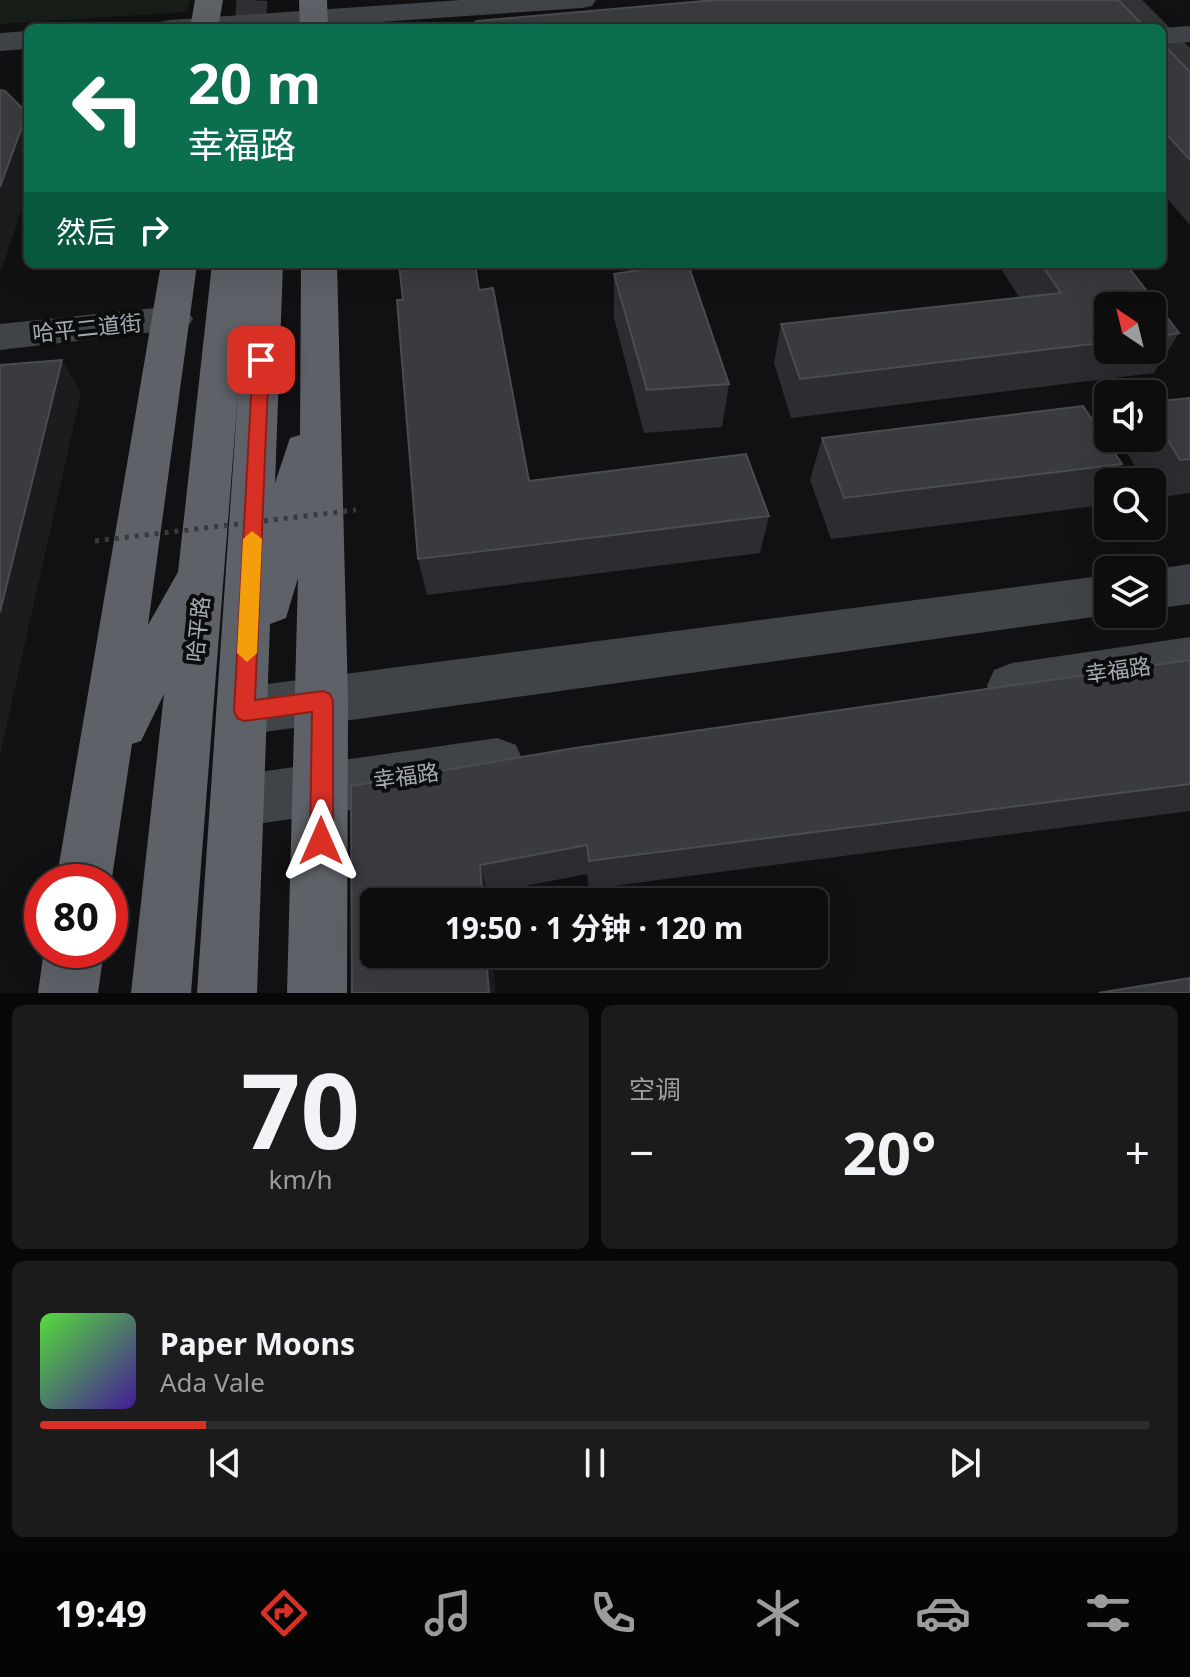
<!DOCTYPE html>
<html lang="zh">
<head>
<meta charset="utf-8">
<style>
  body { margin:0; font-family:"Noto Sans","Noto Sans SC",sans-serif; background:#1b1b1c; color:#f1f3f6; height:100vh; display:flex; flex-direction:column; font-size:30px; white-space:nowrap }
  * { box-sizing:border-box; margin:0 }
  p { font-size:26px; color:#9a9c9e }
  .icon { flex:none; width:44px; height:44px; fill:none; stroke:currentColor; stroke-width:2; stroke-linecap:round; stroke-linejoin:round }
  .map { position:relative; height:993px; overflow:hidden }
  .details { display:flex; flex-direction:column; gap:12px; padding:12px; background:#070708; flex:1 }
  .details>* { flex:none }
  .hud { position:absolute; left:24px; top:24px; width:1142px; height:244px; border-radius:12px; box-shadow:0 8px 32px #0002,0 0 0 2px #2d2d2e; background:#0b6e4f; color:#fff; overflow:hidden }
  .needle { width:52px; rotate:325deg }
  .buttons { position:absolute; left:1094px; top:292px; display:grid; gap:16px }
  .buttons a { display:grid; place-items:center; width:72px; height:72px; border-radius:12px; background:#0d0d0e; box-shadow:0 8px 32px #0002,0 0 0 2px #2d2d2e; font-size:40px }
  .speed { position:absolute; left:24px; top:864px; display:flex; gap:16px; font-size:40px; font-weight:700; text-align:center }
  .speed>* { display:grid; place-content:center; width:104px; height:104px; border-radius:50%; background:#0d0d0e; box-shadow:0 8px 32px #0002,0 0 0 2px #2d2d2e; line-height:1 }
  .speed .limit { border:12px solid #d22; background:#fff; color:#111 }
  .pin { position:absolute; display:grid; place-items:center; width:68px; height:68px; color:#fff; margin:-34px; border-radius:16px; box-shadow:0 4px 12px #0006 }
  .me { position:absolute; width:88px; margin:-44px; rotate:0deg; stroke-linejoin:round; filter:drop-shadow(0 0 6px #0008) }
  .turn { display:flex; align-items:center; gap:28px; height:168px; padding:0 32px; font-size:36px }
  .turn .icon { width:104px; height:104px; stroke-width:2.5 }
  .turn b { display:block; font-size:56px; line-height:68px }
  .then { display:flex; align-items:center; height:76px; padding:0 32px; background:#0003; gap:16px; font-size:30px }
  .big { font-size:60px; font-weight:700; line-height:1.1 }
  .details .card { flex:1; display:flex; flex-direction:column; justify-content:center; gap:12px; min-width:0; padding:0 28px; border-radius:12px; background:#1b1b1c }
  .details .dial { align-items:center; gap:0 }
  .dial b { font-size:104px; line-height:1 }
  .song { display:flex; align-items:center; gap:24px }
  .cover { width:96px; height:96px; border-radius:12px; background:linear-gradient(135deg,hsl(110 70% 55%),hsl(260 70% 35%)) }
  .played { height:8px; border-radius:4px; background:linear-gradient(90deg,#d93025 15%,#2d2d2e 15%) }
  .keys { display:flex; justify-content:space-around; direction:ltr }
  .heat { display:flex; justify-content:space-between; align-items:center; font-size:44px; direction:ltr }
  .details .tiles { flex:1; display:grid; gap:12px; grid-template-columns:1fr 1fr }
  .card:last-child { grid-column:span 2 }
  .trip { position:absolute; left:360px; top:888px; width:468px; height:80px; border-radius:12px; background:#0d0d0e; box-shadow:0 8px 32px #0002,0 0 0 2px #2d2d2e; font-weight:700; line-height:80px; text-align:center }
  .dock { display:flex; height:128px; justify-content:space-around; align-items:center; background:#050506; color:#9a9c9e }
  .dock .icon { width:56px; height:56px }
  .dock .selected { color:#d93025 }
  .dock b { font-size:36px; color:#f1f3f6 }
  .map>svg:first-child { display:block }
  .green { fill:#171d17 }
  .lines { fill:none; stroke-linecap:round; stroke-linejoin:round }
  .highway-tunnel { stroke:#2e3033; stroke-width:31; stroke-dasharray:31 16; stroke-linecap:butt }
  .street { fill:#323437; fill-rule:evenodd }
  .secondary { fill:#404347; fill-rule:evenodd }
  .highway { fill:#5e6268; fill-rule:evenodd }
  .path-bridge { stroke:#383b3e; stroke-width:5; stroke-dasharray:4 6; stroke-linecap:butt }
  .wall { fill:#2d2d31; fill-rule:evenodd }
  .shaded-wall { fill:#1c1c1f }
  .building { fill:#393b3f; stroke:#4a4c51; stroke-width:2 }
  .route { fill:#d93025; stroke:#8d1f18; stroke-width:2 }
  .slow { fill:#f59e0b }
  .labels { text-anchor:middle; stroke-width:8; stroke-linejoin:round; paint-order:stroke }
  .street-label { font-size:22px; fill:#a2aab3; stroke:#0c0c0d }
</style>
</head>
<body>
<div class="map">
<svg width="1190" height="993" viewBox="0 0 1190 993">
  <rect width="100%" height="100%" fill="#111113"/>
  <path class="green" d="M 0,0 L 190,0 L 187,12 L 0,24 Z"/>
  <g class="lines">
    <path class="highway-tunnel" d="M 250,28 L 252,0"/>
    <path class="street" d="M 1117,0 L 1142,0 L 1190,48 L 1190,70 L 1181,67 L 1162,47 L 1162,28 L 1143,28 Z"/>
    <g class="secondary">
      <path d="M 461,0 L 596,0 L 592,6 L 582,8 L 293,28 L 156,28 L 160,22 L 170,20 Z"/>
      <path d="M 1190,26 L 1190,42 L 1162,44 L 1162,28 Z"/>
      <path d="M 28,31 L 28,49 L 0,51 L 0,33 Z"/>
      <path d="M 174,306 L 187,310 L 193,319 L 187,328 L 0,350 L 0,324 Z"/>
      <path d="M 1190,564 L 1190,604 L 1152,609 L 1149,570 Z"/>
      <path d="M 1108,575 L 1108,614 L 1111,614 L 1108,615 L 244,735 L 226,728 L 218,711 L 226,694 L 244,687 Z"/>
      <path d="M 1190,637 L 1190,681 L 1012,709 L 994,702 L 987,686 L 994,670 L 1012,663 Z"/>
      <path d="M 497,738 L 516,745 L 524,763 L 516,781 L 497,788 L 238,827 L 219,820 L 211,801 L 219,782 L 238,775 Z"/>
    </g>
    <g class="highway">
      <path d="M 195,0 L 223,0 L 218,28 L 190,28 Z"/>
      <path d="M 299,0 L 327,0 L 328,28 L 300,28 Z"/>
      <path d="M 161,264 L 197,264 L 148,625 L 178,572 L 212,264 L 283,264 L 275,483 L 290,438 L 300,435 L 301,264 L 337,264 L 348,701 L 347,993 L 287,993 L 298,578 L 286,618 L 270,624 L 257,993 L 197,993 L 238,393 L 191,993 L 131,993 L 164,694 L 141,741 L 132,744 L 110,891 L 110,882 L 56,882 Z"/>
      <path d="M 44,950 L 104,950 L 98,993 L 38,993 Z"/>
    </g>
    <path class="path-bridge" d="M 95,541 L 356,510"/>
  </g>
  <g class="wall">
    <path d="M 1162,43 L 1190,72 L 1190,225 L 1162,192 Z"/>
    <path d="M 998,264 L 1126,264 L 1179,333 L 1154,373 L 791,418 L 774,363 L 781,324 L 1019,297 ZM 1108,306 L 1152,306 L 1152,350 L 1108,350 Z"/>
    <path d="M 614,274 L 729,384 L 722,427 L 644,433 L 614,318 Z"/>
    <path d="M 479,290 L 529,481 L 769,516 L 760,553 L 427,595 L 418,559 L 403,300 Z"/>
    <path d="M 1190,398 L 1190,493 L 1154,498 L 1152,496 L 1152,482 L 1144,482 L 1121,442 L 1124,438 L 1152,438 L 1152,402 Z"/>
    <path d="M 822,438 L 1122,464 L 1111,482 L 1108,482 L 1108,486 L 1095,506 L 831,539 L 810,480 Z"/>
    <path d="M 1190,660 L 1190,811 L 589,889 L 587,874 L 488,893 L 488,902 L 374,902 L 374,954 L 492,954 L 495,993 L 352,993 L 351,786 L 575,748 Z"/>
  </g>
  <g class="shaded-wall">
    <path d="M 27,113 L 28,115 L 28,190 L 0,274 L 0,187 Z"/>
    <path d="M 62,360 L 81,393 L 0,755 L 0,612 Z"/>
    <path d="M 480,865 L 488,893 L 488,902 L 483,902 Z"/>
    <path d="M 486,954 L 492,954 L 495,993 L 489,993 Z"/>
  </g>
  <g class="building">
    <path d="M 715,0 L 1118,0 L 1146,28 L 465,28 L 477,21 Z"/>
    <path d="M 1162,43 L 1190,72 L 1190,160 L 1162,129 Z"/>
    <path d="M 0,90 L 5,91 L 27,113 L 0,187 Z"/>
    <path d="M 399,264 L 475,264 L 479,290 L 493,288 L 529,481 L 746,454 L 769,516 L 418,559 L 397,300 L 403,300 Z"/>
    <path d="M 675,264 L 688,264 L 729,384 L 647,390 L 614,274 Z"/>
    <path d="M 1041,264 L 1126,264 L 1179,333 L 1152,337 L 1152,306 L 1108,306 L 1108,342 L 800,379 L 781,324 L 1061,293 Z"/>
    <path d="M 62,360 L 0,612 L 0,365 Z"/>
    <path d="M 1190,398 L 1190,459 L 1180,460 L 1152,414 L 1152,402 Z"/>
    <path d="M 1083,406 L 1122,464 L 844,498 L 822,438 Z"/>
    <path d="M 1190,660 L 1190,784 L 589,861 L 587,845 L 480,865 L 483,902 L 374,902 L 374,954 L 486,954 L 489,993 L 352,993 L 351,786 L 575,748 Z"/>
    <path d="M 1190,978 L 1190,993 L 1098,993 Z"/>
  </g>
  <path class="route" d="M 261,354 L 269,360 L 255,700 L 323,691 L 330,694 L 333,701 L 333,841 L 330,849 L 321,852 L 313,849 L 310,841 L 312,712 L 244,721 L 237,718 L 234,711 L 253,360 Z"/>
  <path class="slow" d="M 252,531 L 262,539 L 257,653 L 247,662 L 237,653 L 243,539 Z"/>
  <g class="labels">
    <g class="street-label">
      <text transform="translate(87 328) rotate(-6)" y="8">哈平二道街</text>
      <text transform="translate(198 629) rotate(-84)" y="8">哈平路</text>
      <text transform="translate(1118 670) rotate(-8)" y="8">幸福路</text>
      <text transform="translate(406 776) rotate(-8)" y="8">幸福路</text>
    </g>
  </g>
</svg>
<div class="buttons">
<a><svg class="needle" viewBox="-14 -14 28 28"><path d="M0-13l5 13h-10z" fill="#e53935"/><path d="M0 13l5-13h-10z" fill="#9a9c9e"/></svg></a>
<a><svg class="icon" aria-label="sound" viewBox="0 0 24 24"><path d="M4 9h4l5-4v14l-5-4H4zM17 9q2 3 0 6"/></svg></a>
<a><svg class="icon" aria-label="search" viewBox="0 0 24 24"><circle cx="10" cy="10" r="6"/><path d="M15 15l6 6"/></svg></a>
<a><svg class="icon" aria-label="layers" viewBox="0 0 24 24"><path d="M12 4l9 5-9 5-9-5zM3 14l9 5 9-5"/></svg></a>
</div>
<div class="speed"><div class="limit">80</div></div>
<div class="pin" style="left:261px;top:360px;background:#d93025"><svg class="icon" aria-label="arrive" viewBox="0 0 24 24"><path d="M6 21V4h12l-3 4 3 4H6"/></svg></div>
<svg class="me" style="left:321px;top:841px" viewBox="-20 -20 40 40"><path d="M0-17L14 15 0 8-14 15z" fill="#d93025" stroke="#fff" stroke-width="4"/></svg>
<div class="trip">19:50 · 1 分钟 · 120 m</div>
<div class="hud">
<div class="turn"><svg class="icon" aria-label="left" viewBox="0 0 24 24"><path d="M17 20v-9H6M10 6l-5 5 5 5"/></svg><div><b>20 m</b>幸福路</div></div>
<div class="then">然后<svg class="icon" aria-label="right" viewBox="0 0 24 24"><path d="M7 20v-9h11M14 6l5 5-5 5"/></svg></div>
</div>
</div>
<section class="details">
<div class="tiles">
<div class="card dial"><b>70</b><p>km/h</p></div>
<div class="card"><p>空调</p>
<div class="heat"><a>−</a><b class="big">20°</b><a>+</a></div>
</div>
<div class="card">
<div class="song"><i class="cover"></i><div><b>Paper Moons</b><p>Ada Vale</p></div></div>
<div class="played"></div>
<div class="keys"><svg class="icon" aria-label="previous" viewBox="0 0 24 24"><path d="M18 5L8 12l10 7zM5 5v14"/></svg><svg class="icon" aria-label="pause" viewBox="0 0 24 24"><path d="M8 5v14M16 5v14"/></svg><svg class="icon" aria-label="next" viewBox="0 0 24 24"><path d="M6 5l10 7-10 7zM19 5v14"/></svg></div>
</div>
</div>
</section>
<nav class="dock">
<b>19:49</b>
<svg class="icon selected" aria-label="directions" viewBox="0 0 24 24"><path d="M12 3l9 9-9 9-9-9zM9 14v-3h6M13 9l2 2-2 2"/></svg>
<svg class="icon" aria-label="music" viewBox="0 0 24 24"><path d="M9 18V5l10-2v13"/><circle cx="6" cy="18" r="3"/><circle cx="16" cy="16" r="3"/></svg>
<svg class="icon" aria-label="phone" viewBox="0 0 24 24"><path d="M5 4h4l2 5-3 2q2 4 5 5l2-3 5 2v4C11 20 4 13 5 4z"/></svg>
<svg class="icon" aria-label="climate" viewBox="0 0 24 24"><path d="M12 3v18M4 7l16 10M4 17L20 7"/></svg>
<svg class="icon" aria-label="car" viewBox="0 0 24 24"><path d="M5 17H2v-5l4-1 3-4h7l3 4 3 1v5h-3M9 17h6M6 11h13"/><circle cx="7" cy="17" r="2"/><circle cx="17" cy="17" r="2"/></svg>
<svg class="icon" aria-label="filters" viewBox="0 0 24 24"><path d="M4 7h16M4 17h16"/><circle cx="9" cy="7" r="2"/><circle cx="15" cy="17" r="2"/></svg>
</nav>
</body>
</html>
